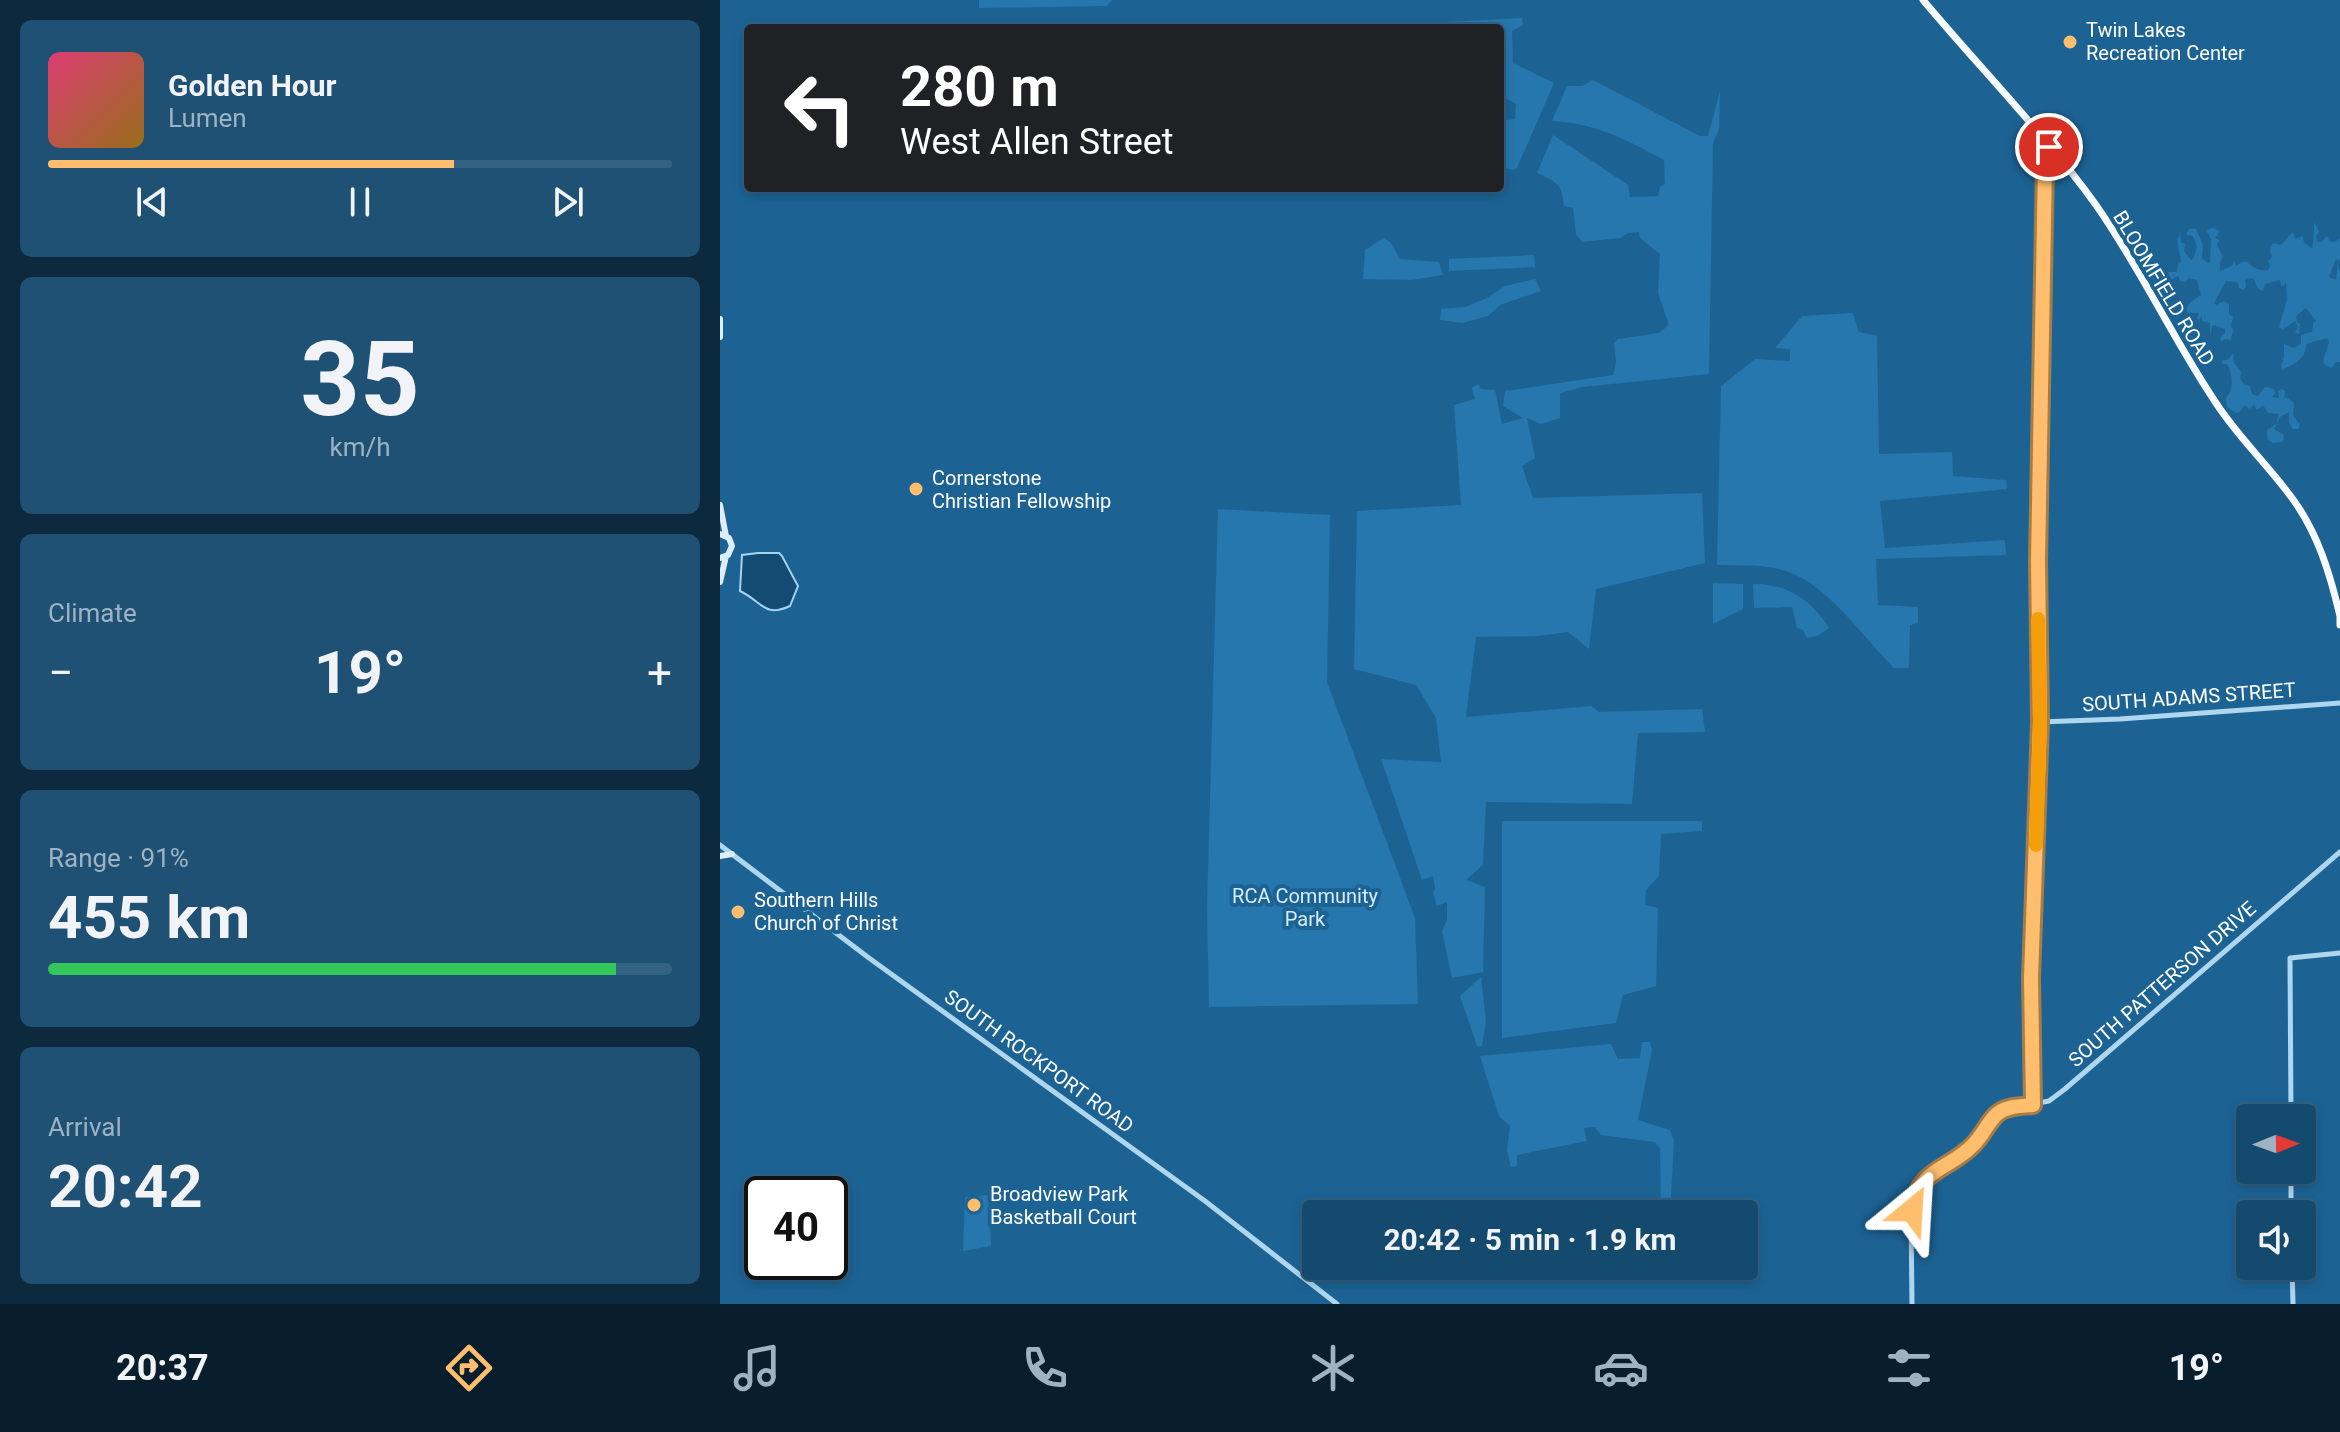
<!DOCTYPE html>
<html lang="en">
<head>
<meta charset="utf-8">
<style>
  body { margin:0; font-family:Roboto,sans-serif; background:#1e5174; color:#f1f3f6; height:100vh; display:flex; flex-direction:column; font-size:30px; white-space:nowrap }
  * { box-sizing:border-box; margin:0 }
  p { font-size:26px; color:#9db3c3 }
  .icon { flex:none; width:44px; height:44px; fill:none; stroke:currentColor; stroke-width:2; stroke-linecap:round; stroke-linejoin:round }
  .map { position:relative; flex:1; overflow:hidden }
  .details { display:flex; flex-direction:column; gap:20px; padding:20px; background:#0c293d; width:720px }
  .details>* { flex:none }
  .banner { position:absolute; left:24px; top:24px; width:760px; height:168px; border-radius:8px; box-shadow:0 4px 12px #0003,0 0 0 2px #346282; background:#202124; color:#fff; overflow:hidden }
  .needle { width:52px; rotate:89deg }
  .controls { position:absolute; left:1516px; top:1104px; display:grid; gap:16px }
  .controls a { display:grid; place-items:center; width:80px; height:80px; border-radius:8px; background:#154a6f; box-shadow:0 4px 12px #0003,0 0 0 2px #346282; font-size:40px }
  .speed { position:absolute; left:24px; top:1176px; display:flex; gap:16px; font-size:40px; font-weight:700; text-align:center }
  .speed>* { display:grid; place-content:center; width:104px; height:104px; border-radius:50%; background:#154a6f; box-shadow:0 4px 12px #0003,0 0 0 2px #346282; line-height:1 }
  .speed .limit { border:4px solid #111; border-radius:12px; background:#fff; color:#111 }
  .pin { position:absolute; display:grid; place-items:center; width:68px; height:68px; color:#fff; margin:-34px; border:4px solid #fff; border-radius:50%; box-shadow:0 2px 8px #0007 }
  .me { position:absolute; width:88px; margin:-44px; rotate:27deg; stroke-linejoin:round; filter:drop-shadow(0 0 6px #0008) }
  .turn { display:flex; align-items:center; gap:28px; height:168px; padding:0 24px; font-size:36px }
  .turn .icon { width:104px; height:104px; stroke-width:2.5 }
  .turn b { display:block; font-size:56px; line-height:68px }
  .big { font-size:60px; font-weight:700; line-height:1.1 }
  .details .card { flex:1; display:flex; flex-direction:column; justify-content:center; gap:12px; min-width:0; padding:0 28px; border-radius:12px; background:#1e5174 }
  .details .dial { align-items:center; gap:0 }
  .dial b { font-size:104px; line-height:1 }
  .song { display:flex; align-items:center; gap:24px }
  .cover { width:96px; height:96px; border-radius:12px; background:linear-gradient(135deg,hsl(340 70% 55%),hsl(40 70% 35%)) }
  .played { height:8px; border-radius:4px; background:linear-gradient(90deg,#ffbe6d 65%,#346282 65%) }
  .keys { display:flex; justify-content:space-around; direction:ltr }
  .heat { display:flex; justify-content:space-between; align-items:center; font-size:44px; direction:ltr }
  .charge { height:12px; border-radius:6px; background:linear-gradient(90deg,#34c759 91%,#346282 0) }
  .trip { position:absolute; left:582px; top:1200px; width:456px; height:80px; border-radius:8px; background:#154a6f; box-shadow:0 4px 12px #0003,0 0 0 2px #346282; font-weight:700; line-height:80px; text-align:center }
  .tabs { display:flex; height:128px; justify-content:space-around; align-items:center; background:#081e2c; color:#9db3c3 }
  .tabs .icon { width:56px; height:56px }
  .tabs .current { color:#ffbe6d }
  .tabs b { font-size:36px; color:#f1f3f6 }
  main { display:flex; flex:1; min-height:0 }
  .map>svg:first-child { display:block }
  .green { fill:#2577ad }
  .water { fill:#134b73; stroke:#a2d3f1; stroke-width:2 }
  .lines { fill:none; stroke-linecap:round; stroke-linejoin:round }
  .tertiary { stroke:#aed6ef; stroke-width:5 }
  .secondary { stroke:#dceefb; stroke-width:6 }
  .primary { stroke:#f7fbff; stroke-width:7 }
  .route-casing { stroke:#a67c47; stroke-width:20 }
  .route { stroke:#ffbe6d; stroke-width:14 }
  .slow { stroke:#f59e0b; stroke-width:14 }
  .poi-dot { fill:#ffbe6d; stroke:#1c6394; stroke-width:3 }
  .labels { text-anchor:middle; stroke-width:8; stroke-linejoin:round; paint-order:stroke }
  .poi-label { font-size:20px; fill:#fff; stroke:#1c6394; text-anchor:start }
  .street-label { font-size:20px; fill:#fff; stroke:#1c6394 }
  .park-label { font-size:20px; fill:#d5ecfb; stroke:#1c6394 }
</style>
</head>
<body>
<main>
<section class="details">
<div class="card">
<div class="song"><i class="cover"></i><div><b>Golden Hour</b><p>Lumen</p></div></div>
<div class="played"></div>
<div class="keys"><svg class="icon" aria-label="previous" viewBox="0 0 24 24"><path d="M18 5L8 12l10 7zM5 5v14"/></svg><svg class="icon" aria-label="pause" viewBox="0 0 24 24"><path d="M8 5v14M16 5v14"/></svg><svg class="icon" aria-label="next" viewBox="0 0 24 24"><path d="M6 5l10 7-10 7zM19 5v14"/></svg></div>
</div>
<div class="card dial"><b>35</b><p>km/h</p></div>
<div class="card"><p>Climate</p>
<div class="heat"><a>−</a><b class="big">19°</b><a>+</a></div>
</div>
<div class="card"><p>Range · 91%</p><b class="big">455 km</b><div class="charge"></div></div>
<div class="card"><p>Arrival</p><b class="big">20:42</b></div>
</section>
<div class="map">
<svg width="1620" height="1304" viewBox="0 0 1620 1304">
  <rect width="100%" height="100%" fill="#1c6394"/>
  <g class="green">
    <path d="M 259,0 L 393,0 L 386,6 L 259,8 Z"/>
    <path d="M 802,18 L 803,25 L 792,31 L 793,63 L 834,83 L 797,168 L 793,170 L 780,167 L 780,121 L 795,119 L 796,104 L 780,95 L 780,28 L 646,28 L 646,26 Z"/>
    <path d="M 873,80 L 980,136 L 988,136 L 1000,91 L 999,129 L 993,143 L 989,374 L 863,387 L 840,393 L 840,418 L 821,424 L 807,418 L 815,458 L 802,466 L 813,498 L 982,493 L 985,563 L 876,589 L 869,649 L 848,632 L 819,636 L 756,637 L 746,717 L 871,706 L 879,712 L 982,709 L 985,732 L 918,733 L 912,804 L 766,802 L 763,865 L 746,880 L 765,887 L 763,972 L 732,978 L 722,931 L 727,920 L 727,902 L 717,906 L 713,893 L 715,888 L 713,876 L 702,880 L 661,759 L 721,762 L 716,718 L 696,685 L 634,669 L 637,511 L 741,505 L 734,405 L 755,399 L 752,388 L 758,384 L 761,389 L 775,390 L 782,424 L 803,418 L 783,406 L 785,391 L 893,375 L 896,362 L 894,343 L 898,339 L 939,333 L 949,325 L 938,293 L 940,254 L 920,238 L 919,232 L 908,233 L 900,238 L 862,242 L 856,234 L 853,208 L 844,206 C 842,183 836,182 817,173 L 833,135 L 908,185 L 910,197 L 938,196 L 940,187 L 945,184 L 944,160 C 910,141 872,122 832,121 L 847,86 L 862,86 Z"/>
    <path d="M 1594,222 L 1599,232 L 1596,236 L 1597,242 L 1601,242 L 1606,237 L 1608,237 L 1609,241 L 1615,242 L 1620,238 L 1620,259 L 1618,261 L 1616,259 L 1609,277 L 1616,280 L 1618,262 L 1620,275 L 1620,362 L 1616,362 L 1612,368 L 1605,365 L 1603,361 L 1609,342 L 1607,338 L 1586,344 C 1587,357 1574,366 1562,369 L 1561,365 L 1564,357 L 1564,344 L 1574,348 L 1581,344 L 1581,335 L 1592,332 L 1593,323 L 1596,321 L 1586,308 L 1576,316 L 1577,322 L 1580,324 L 1579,334 L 1575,332 L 1578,327 L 1575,321 L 1563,329 L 1559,327 L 1567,300 L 1566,282 L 1563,286 L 1561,286 L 1560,280 L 1545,284 L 1543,291 L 1537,288 L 1534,279 L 1528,278 L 1525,280 L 1526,286 L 1524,290 L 1519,288 L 1518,282 L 1506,281 L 1494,303 L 1496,305 L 1504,301 L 1509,304 L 1509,314 L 1513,317 L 1511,326 L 1513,330 L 1511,340 L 1505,339 L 1502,342 L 1500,338 L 1505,333 L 1505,329 L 1493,325 L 1490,336 L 1490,323 L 1482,321 L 1482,315 L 1479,320 L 1477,318 L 1479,313 L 1467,313 C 1465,303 1474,300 1481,295 L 1477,280 L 1469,278 L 1465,282 L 1460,281 L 1458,276 L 1451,280 L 1432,276 L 1432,272 L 1457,272 L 1458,264 L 1461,261 L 1457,240 L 1460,234 L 1461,242 L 1465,244 L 1464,251 L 1471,260 L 1473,259 L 1477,247 L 1473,236 L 1466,235 L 1469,229 L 1476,229 L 1483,245 L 1482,258 L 1488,263 L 1490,262 L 1491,239 L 1486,230 L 1493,228 L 1500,231 L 1495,238 L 1499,240 L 1497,245 L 1503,257 L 1500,262 L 1500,271 L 1512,266 L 1514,260 L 1516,266 L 1522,262 L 1527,262 C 1534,268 1539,271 1548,270 L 1550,266 L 1548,261 L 1552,257 L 1550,250 L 1553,243 L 1561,245 L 1573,232 L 1575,239 L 1583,236 L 1584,243 L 1592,248 C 1594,239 1594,231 1594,222 Z"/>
    <path d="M 664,238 L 671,243 L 680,259 L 719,262 L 723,275 L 692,280 L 643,279 L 645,250 Z"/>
    <path d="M 814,255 L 815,267 L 729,271 L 729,259 Z"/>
    <path d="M 815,279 L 821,291 L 780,305 L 768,316 L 742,323 L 720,320 L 721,309 L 745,307 L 767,298 L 785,286 Z"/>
    <path d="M 1133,313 L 1139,332 L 1157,336 L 1159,454 L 1232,452 L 1233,476 L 1286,480 L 1287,489 L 1160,501 L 1165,548 L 1285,540 L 1286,555 L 1156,559 L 1158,605 L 1198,607 L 1198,623 L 1190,625 L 1189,668 L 1174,668 C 1141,635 1104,579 1059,569 C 1039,564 1017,566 997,565 L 1001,386 L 1035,359 L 1070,361 L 1070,349 L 1055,348 L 1082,316 Z"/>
    <path d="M 1513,353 L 1514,363 L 1521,372 L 1520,378 L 1524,385 L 1530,386 L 1532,394 L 1538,396 L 1543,389 L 1546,387 L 1554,389 L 1555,393 L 1552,397 L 1559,398 L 1558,391 L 1562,389 L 1565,391 L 1564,398 L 1566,397 L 1574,403 L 1573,415 L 1580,425 L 1578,429 L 1573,429 L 1569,423 L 1569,412 L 1560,417 L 1554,429 L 1564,435 L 1563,442 L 1553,443 L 1548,440 L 1547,430 L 1556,424 L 1559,414 L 1548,413 L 1543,405 L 1537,410 L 1534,404 L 1530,409 L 1524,405 L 1520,412 L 1516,413 L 1507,407 L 1506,398 C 1514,389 1513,374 1507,364 L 1502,364 L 1502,360 L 1508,360 Z"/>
    <path d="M 498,509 L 610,515 L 607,682 L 695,918 L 698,1004 L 489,1007 L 487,907 Z"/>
    <path d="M 993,583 L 1023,584 L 1023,609 L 993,624 Z"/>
    <path d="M 1033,584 C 1068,584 1090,599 1109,628 L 1097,636 L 1087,638 L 1083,630 L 1077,628 L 1072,607 L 1034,608 Z"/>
    <path d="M 782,821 L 982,821 L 982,831 L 941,834 L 939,876 L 926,890 L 925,905 L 938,908 L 936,986 L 903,995 L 896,1023 L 782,1038 Z"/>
    <path d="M 761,977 L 766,1021 L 762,1046 L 757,1046 L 740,996 Z"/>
    <path d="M 922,1042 L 930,1042 L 932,1050 L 918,1120 L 950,1130 L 954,1141 L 950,1214 L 936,1214 L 941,1212 L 940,1149 L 935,1142 L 881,1135 L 875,1127 L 864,1128 L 867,1141 L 797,1155 L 797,1166 L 791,1167 L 787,1150 L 790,1126 L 779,1116 L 760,1056 L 891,1044 L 898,1059 L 920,1058 Z"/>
    <path d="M 269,1195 L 271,1246 L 243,1251 L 245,1197 Z"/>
  </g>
  <path class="water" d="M 38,553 L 59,553 L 62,556 L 78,586 L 70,606 C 44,618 43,602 20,591 L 22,555 Z"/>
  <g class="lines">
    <g class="tertiary">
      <path d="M 1320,722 L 1400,719 L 1620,703"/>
      <path d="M 0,845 L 149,958 L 485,1201 L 617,1304"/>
      <path d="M 1313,1105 L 1311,978 L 1320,722 L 1318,561 L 1325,163 L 1325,154 L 1329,147"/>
      <path d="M 1571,1118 L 1570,958 L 1620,953"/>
      <path d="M 1571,1170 L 1571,1214"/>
      <path d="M 1572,1266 L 1573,1304"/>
      <path d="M 1192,1304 L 1191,1214 L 1193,1201 L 1200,1186 L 1217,1169 L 1253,1145 L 1277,1113 L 1287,1109 L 1329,1101 L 1345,1089 L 1620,852"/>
    </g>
    <g class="secondary">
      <path d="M 0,319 L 0,337"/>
      <path d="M 0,505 L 6,536"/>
      <path d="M 0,534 L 9,538 L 12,546 L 8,555 L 0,558"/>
      <path d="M 0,582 L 6,556"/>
      <path d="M 0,856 L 12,854"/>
    </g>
    <g class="primary">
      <path d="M 1203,0 C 1260,68 1324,133 1376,205 C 1421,269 1453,339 1496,403 C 1518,437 1548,465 1572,498 C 1598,533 1610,574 1620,616"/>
      <path d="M 1620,618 L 1620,625"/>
    </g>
  </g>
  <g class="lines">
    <g class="route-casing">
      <path id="route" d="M 1192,1210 C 1199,1167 1230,1170 1254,1144 C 1263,1135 1268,1122 1277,1114 C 1286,1106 1302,1106 1313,1105 L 1311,978 L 1320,722 L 1318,561 L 1325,163 L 1325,154 L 1329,147"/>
    </g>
    <use href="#route" class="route"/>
    <path class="slow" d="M 1316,845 L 1320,722 L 1318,619"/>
  </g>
  <g class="poi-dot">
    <circle cx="1350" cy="42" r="8"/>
    <circle cx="196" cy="489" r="8"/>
    <circle cx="18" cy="912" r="8"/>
    <circle cx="254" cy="1205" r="8"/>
  </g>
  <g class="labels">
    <g class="poi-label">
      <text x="1366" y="37">Twin Lakes<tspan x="1366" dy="23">Recreation Center</tspan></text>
      <text x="212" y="485">Cornerstone<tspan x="212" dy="23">Christian Fellowship</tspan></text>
      <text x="34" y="907">Southern Hills<tspan x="34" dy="23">Church of Christ</tspan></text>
      <text x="270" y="1201">Broadview Park<tspan x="270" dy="23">Basketball Court</tspan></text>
    </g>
    <g class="street-label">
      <text transform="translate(1444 288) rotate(59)" y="7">BLOOMFIELD ROAD</text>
      <text transform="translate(1469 697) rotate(-4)" y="7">SOUTH ADAMS STREET</text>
      <text transform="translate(1442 984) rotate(-41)" y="7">SOUTH PATTERSON DRIVE</text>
      <text transform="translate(319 1061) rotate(36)" y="7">SOUTH ROCKPORT ROAD</text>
    </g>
    <g class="park-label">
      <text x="585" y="903">RCA Community<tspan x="585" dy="23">Park</tspan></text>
    </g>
  </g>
</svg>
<div class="controls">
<a><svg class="needle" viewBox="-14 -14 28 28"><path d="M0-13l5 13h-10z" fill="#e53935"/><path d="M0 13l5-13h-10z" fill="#9db3c3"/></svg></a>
<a><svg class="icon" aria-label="sound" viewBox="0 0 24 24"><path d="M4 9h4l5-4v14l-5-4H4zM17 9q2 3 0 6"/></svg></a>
</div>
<div class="speed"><div class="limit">40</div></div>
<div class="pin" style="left:1329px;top:147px;background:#d93025"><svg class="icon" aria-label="arrive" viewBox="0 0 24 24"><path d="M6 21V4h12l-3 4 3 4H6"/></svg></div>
<svg class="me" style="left:1192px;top:1210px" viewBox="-20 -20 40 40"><path d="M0-17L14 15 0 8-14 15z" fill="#ffbe6d" stroke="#fff" stroke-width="4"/></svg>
<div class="trip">20:42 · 5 min · 1.9 km</div>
<div class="banner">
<div class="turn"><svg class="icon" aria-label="left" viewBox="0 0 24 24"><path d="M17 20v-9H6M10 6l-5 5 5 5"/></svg><div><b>280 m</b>West Allen Street</div></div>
</div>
</div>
</main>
<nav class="tabs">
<b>20:37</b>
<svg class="icon current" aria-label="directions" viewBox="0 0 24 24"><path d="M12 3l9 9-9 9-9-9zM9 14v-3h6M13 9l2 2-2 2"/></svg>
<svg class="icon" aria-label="music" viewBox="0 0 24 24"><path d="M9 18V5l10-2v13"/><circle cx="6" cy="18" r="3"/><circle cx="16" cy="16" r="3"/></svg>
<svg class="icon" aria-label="phone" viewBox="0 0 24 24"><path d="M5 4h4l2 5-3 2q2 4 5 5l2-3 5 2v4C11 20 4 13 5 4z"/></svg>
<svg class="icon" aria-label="climate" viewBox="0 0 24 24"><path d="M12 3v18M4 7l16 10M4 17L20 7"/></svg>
<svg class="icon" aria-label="car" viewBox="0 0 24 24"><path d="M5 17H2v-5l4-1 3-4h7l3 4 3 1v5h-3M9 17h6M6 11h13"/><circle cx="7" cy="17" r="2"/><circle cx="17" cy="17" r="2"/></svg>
<svg class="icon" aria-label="filters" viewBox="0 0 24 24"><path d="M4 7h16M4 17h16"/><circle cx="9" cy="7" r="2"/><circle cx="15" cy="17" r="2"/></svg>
<b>19°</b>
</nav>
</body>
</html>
